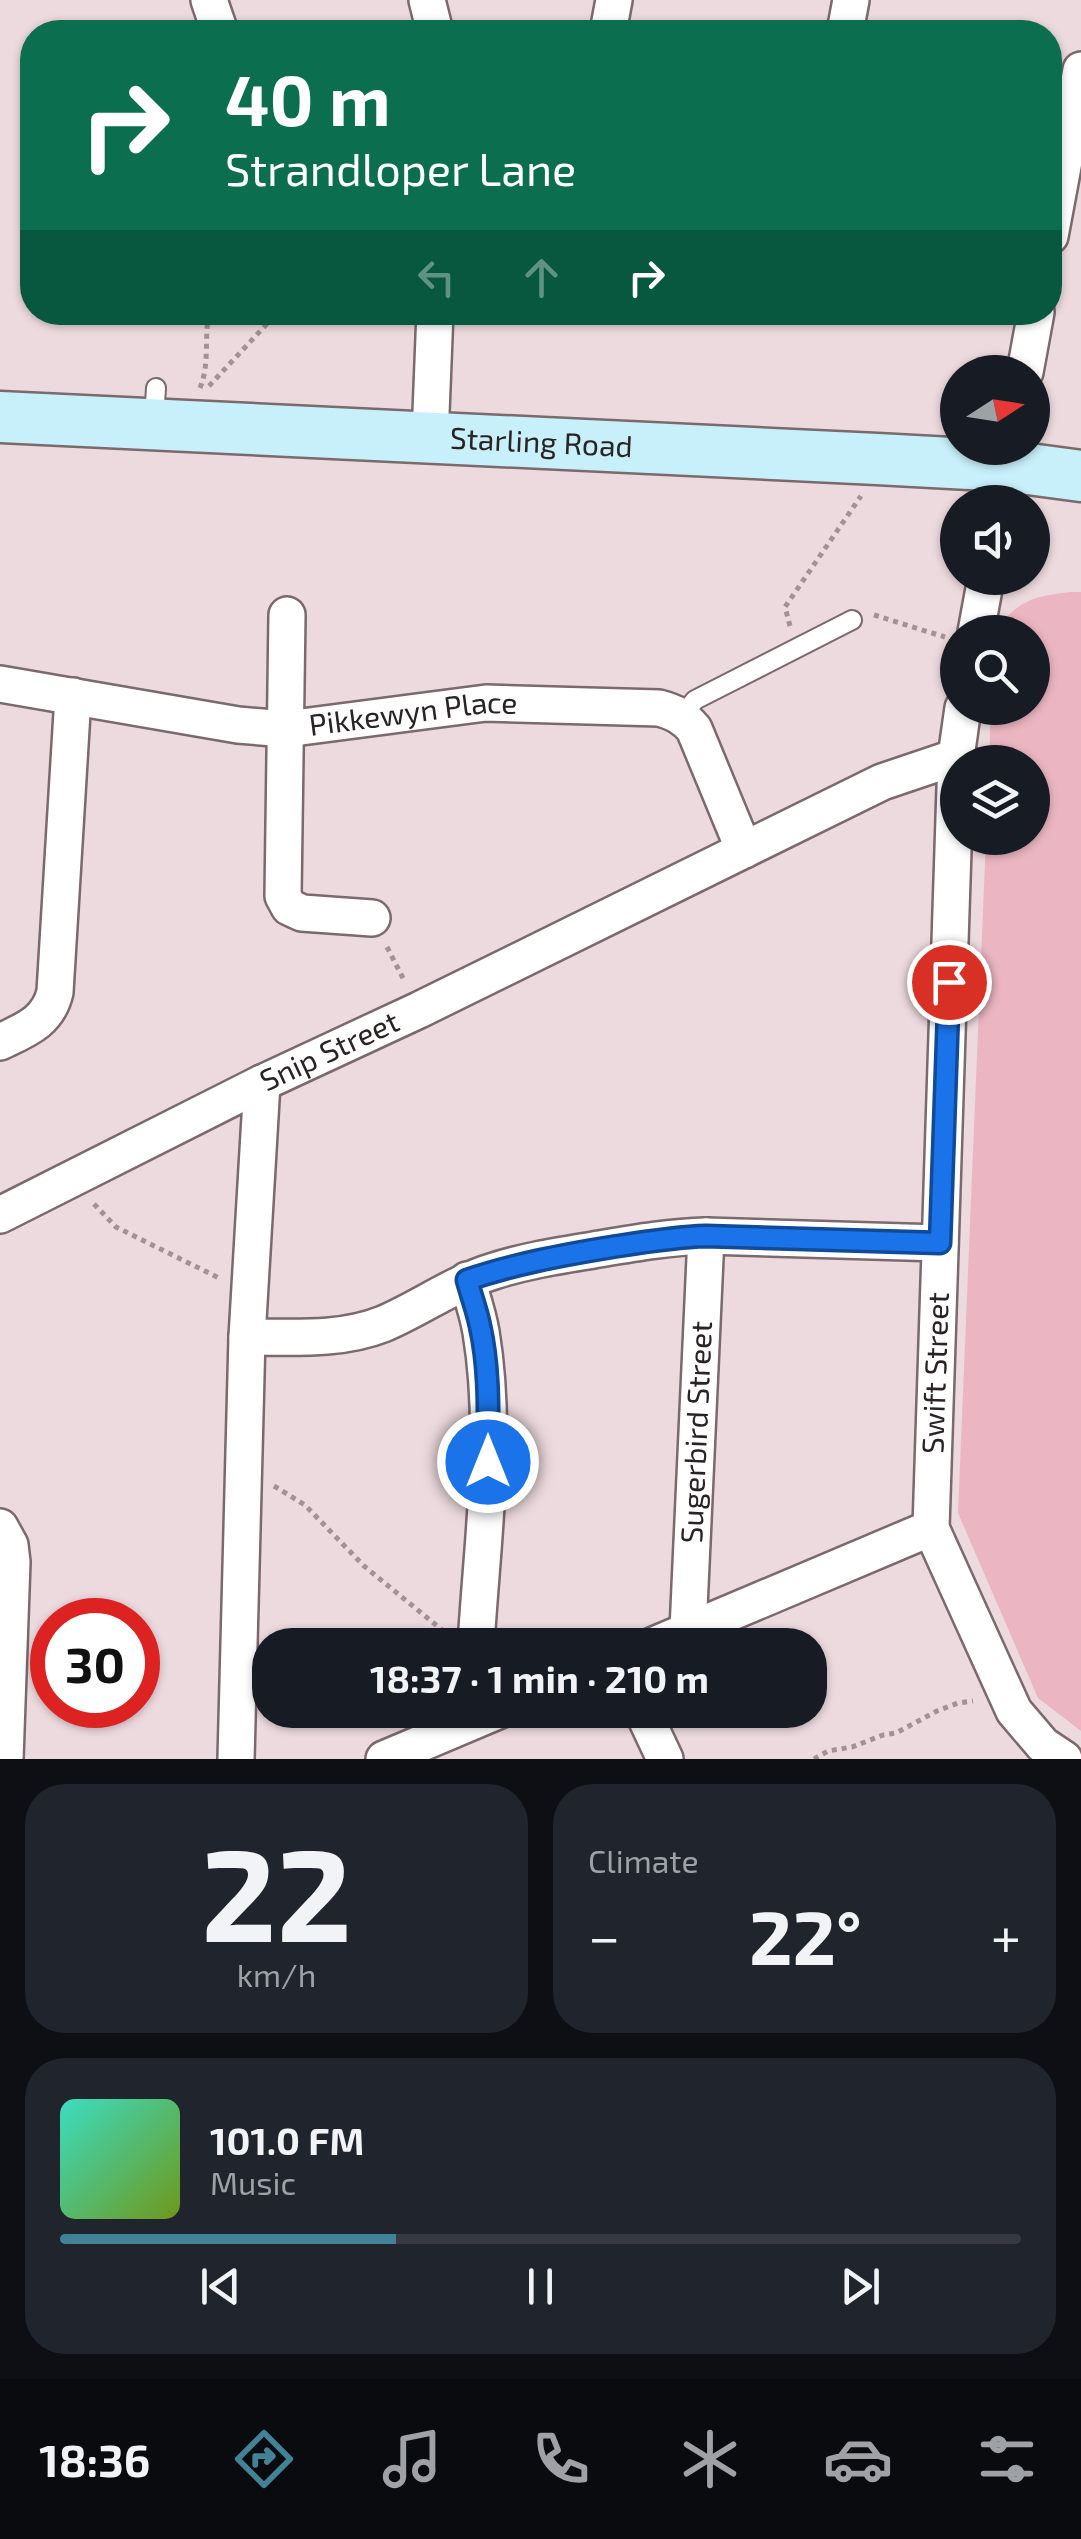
<!DOCTYPE html>
<html lang="en">
<head>
<meta charset="utf-8">
<style>
  body { margin:0; font-family:"Exo 2",sans-serif; background:#20242c; color:#f1f3f6; height:100vh; display:flex; flex-direction:column; font-size:38px; white-space:nowrap }
  * { box-sizing:border-box; margin:0 }
  p { font-size:32px; color:#9ea1a6 }
  .icon { flex:none; width:55px; height:55px; fill:none; stroke:currentColor; stroke-width:2; stroke-linecap:round; stroke-linejoin:round }
  .map { position:relative; height:1759px; overflow:hidden }
  .details { display:flex; flex-direction:column; gap:25px; padding:25px; background:#0d0f14; flex:1 }
  .details>* { flex:none }
  .banner { position:absolute; left:20px; top:20px; width:1042px; height:305px; border-radius:40px; box-shadow:0 2px 8px #0004; background:#0b6e4f; color:#fff; overflow:hidden }
  .needle { width:65px; rotate:78deg }
  .buttons { position:absolute; left:940px; top:355px; display:grid; gap:20px }
  .buttons a { display:grid; place-items:center; width:110px; height:110px; border-radius:50%; background:#171b24; box-shadow:0 2px 8px #0004; font-size:50px }
  .speed { position:absolute; left:30px; top:1598px; display:flex; gap:20px; font-size:50px; font-weight:700; text-align:center }
  .speed>* { display:grid; place-content:center; width:130px; height:130px; border-radius:50%; background:#171b24; box-shadow:0 2px 8px #0004; line-height:1 }
  .speed .limit { border:15px solid #d22; background:#fff; color:#111 }
  .pin { position:absolute; display:grid; place-items:center; width:85px; height:85px; color:#fff; margin:-42px; border:5px solid #fff; border-radius:50%; box-shadow:0 2px 10px #0007 }
  .me { position:absolute; width:110px; margin:-55px; rotate:0deg; stroke-linejoin:round; filter:drop-shadow(0 0 8px #0008) }
  .turn { display:flex; align-items:center; gap:35px; height:210px; padding:0 40px; font-size:45px }
  .turn .icon { width:130px; height:130px; stroke-width:2.5 }
  .turn b { display:block; font-size:70px; line-height:85px }
  .lanes { display:flex; align-items:center; height:95px; padding:0 40px; background:#0003; justify-content:center; gap:50px; direction:ltr }
  .lanes .off { opacity:.35 }
  .big { font-size:75px; font-weight:700; line-height:1.1 }
  .details .card { flex:1; display:flex; flex-direction:column; justify-content:center; gap:15px; min-width:0; padding:0 35px; border-radius:40px; background:#20242c }
  .details .dial { align-items:center; gap:0 }
  .dial b { font-size:130px; line-height:1 }
  .song { display:flex; align-items:center; gap:30px }
  .cover { width:120px; height:120px; border-radius:15px; background:linear-gradient(135deg,hsl(170 70% 55%),hsl(80 70% 35%)) }
  .played { height:10px; border-radius:5px; background:linear-gradient(90deg,#428296 35%,#363941 35%) }
  .keys { display:flex; justify-content:space-around; direction:ltr }
  .heat { display:flex; justify-content:space-between; align-items:center; font-size:55px; direction:ltr }
  .details .tiles { flex:1; display:grid; gap:25px; grid-template-columns:1fr 1fr }
  .card:last-child { grid-column:span 2 }
  .trip { position:absolute; left:252px; top:1628px; width:575px; height:100px; border-radius:40px; background:#171b24; box-shadow:0 2px 8px #0004; font-weight:700; line-height:100px; text-align:center }
  .dock { display:flex; height:160px; justify-content:space-around; align-items:center; background:#090b0e; color:#9ea1a6 }
  .dock .icon { width:70px; height:70px }
  .dock .active { color:#428296 }
  .dock b { font-size:45px; color:#f1f3f6 }
  .map>svg:first-child { display:block }
  .garden { fill:#ebb6c2 }
  .lines { fill:none; stroke-linecap:round; stroke-linejoin:round }
  .lane-casing { stroke:#7a696d; stroke-width:22 }
  .street-casing { stroke:#7a696d; stroke-width:40 }
  .secondary-casing { stroke:#7a696d; stroke-width:55 }
  .path { stroke:#a09295; stroke-width:5; stroke-dasharray:5 5; stroke-linecap:butt }
  .lane { stroke:#fff; stroke-width:18 }
  .street { stroke:#fff; stroke-width:35 }
  .secondary { stroke:#c8f0fa; stroke-width:50 }
  .route-casing { stroke:#114b97; stroke-width:25 }
  .route { stroke:#1a73e8; stroke-width:18 }
  .labels { text-anchor:middle; stroke-width:10; stroke-linejoin:round; paint-order:stroke }
  .street-label { font-size:30px; fill:#2a2324; stroke:#fff }
</style>
</head>
<body>
<div class="map">
<svg width="1081" height="1759" viewBox="0 0 1081 1759">
  <rect width="100%" height="100%" fill="#eddade"/>
  <path class="garden" d="M 1071,592 L 1081,592 L 1081,1731 L 1038,1698 L 958,1513 L 986,838 L 1032,838 L 1032,762 L 989,762 L 991,708 L 1032,708 L 1032,632 L 996,632 C 1016,600 1035,596 1071,592 Z"/>
  <g class="lines">
    <g class="lane-casing">
      <g id="lane">
        <path d="M 154,419 L 156,388"/>
        <path d="M 682,716 L 695,700 L 852,620"/>
      </g>
    </g>
    <g class="street-casing">
      <g id="street">
        <path d="M 209,0 L 220,32"/>
        <path d="M 427,0 L 435,32"/>
        <path d="M 608,32 L 614,0"/>
        <path d="M 845,32 L 851,0"/>
        <path d="M 1050,236 L 1081,70"/>
        <path d="M 1025,372 L 1036,312"/>
        <path d="M 430,438 L 435,312"/>
        <path d="M 1000,502 L 1011,448"/>
        <path d="M 287,615 L 283,896 L 289,907 L 302,913 L 372,918"/>
        <path d="M 976,632 L 986,578"/>
        <path id="s1" d="M 0,684 L 238,725 L 286,729 L 486,703 L 659,708 C 674,712 684,717 694,729 L 744,850"/>
        <path d="M 963,708 L 956,757 L 931,1528 L 1014,1711 L 1043,1745 L 1064,1759"/>
        <path d="M 0,1042 C 25,1030 48,1022 55,992 L 73,696"/>
        <path id="s2" d="M 0,1215 L 262,1083 L 419,1010 L 882,782 L 956,757"/>
        <path d="M 467,1280 C 472,1297 478,1314 481,1332 C 498,1434 482,1542 476,1645"/>
        <path d="M 247,1337 C 293,1337 340,1341 383,1324 C 421,1308 454,1283 494,1271 C 528,1260 564,1255 599,1249 C 635,1243 670,1237 706,1236 L 940,1243"/>
        <path d="M 0,1527 L 10,1545 L 12,1562 L 5,1759"/>
        <path id="s3" d="M 688,1630 L 706,1236"/>
        <path d="M 654,1645 L 931,1528"/>
        <path d="M 642,1710 L 665,1759"/>
        <path d="M 236,1759 L 247,1337 L 262,1083"/>
        <path d="M 384,1759 L 500,1710"/>
      </g>
    </g>
    <g class="secondary-casing">
      <g id="secondary">
        <path id="s4" d="M 0,417 L 877,459 L 1007,466 L 1081,476"/>
      </g>
    </g>
    <g class="path">
      <path d="M 209,386 L 278,312"/>
      <path d="M 200,388 C 210,364 204,338 209,312"/>
      <path d="M 874,615 L 945,637"/>
      <path d="M 790,626 L 785,607 L 861,496"/>
      <path d="M 387,947 L 405,982"/>
      <path d="M 94,1204 L 116,1227 L 221,1279"/>
      <path d="M 274,1486 L 305,1505 L 364,1566 L 447,1634"/>
      <path d="M 814,1759 L 828,1751 L 852,1747 L 883,1735 L 896,1733 L 937,1711 L 958,1703 L 973,1701"/>
    </g>
    <use href="#lane" class="lane"/>
    <use href="#street" class="street"/>
    <use href="#secondary" class="secondary"/>
  </g>
  <g class="lines">
    <g class="route-casing">
      <path id="route" d="M 488,1462 C 488,1418 490,1370 480,1326 C 477,1311 471,1295 467,1280 C 514,1264 563,1255 612,1247 C 644,1242 674,1237 706,1236 L 940,1243 L 949,982"/>
    </g>
    <use href="#route" class="route"/>
  </g>
  <g class="labels">
    <g class="street-label">
      <text dy="10" stroke="none"><textPath href="#s4" startOffset="542">Starling Road</textPath></text>
      <text dy="10" stroke="none"><textPath href="#s1" startOffset="418">Pikkewyn Place</textPath></text>
      <text dy="10" stroke="none"><textPath href="#s2" startOffset="368">Snip Street</textPath></text>
      <text transform="translate(936 1373) rotate(-88)" y="10">Swift Street</text>
      <text dy="10" stroke="none"><textPath href="#s3" startOffset="198">Sugerbird Street</textPath></text>
    </g>
  </g>
</svg>
<div class="buttons">
<a><svg class="needle" viewBox="-14 -14 28 28"><path d="M0-13l5 13h-10z" fill="#e53935"/><path d="M0 13l5-13h-10z" fill="#9ea1a6"/></svg></a>
<a><svg class="icon" aria-label="sound" viewBox="0 0 24 24"><path d="M4 9h4l5-4v14l-5-4H4zM17 9q2 3 0 6"/></svg></a>
<a><svg class="icon" aria-label="search" viewBox="0 0 24 24"><circle cx="10" cy="10" r="6"/><path d="M15 15l6 6"/></svg></a>
<a><svg class="icon" aria-label="layers" viewBox="0 0 24 24"><path d="M12 4l9 5-9 5-9-5zM3 14l9 5 9-5"/></svg></a>
</div>
<div class="speed"><div class="limit">30</div></div>
<div class="pin" style="left:949px;top:982px;background:#d93025"><svg class="icon" aria-label="arrive" viewBox="0 0 24 24"><path d="M6 21V4h12l-3 4 3 4H6"/></svg></div>
<svg class="me" style="left:488px;top:1462px" viewBox="-20 -20 40 40"><circle r="17" fill="#1a73e8" stroke="#fff" stroke-width="3"/><path d="M0-11L8 9 0 5-8 9z" fill="#fff"/></svg>
<div class="trip">18:37 · 1 min · 210 m</div>
<div class="banner">
<div class="turn"><svg class="icon" aria-label="right" viewBox="0 0 24 24"><path d="M7 20v-9h11M14 6l5 5-5 5"/></svg><div><b>40 m</b>Strandloper Lane</div></div>
<div class="lanes"><svg class="icon off" aria-label="left" viewBox="0 0 24 24"><path d="M17 20v-9H6M10 6l-5 5 5 5"/></svg><svg class="icon off" aria-label="ahead" viewBox="0 0 24 24"><path d="M12 20V5M6 11l6-6 6 6"/></svg><svg class="icon" aria-label="right" viewBox="0 0 24 24"><path d="M7 20v-9h11M14 6l5 5-5 5"/></svg></div>
</div>
</div>
<section class="details">
<div class="tiles">
<div class="card dial"><b>22</b><p>km/h</p></div>
<div class="card"><p>Climate</p>
<div class="heat"><a>−</a><b class="big">22°</b><a>+</a></div>
</div>
<div class="card">
<div class="song"><i class="cover"></i><div><b>101.0 FM</b><p>Music</p></div></div>
<div class="played"></div>
<div class="keys"><svg class="icon" aria-label="previous" viewBox="0 0 24 24"><path d="M18 5L8 12l10 7zM5 5v14"/></svg><svg class="icon" aria-label="pause" viewBox="0 0 24 24"><path d="M8 5v14M16 5v14"/></svg><svg class="icon" aria-label="next" viewBox="0 0 24 24"><path d="M6 5l10 7-10 7zM19 5v14"/></svg></div>
</div>
</div>
</section>
<nav class="dock">
<b>18:36</b>
<svg class="icon active" aria-label="directions" viewBox="0 0 24 24"><path d="M12 3l9 9-9 9-9-9zM9 14v-3h6M13 9l2 2-2 2"/></svg>
<svg class="icon" aria-label="music" viewBox="0 0 24 24"><path d="M9 18V5l10-2v13"/><circle cx="6" cy="18" r="3"/><circle cx="16" cy="16" r="3"/></svg>
<svg class="icon" aria-label="phone" viewBox="0 0 24 24"><path d="M5 4h4l2 5-3 2q2 4 5 5l2-3 5 2v4C11 20 4 13 5 4z"/></svg>
<svg class="icon" aria-label="climate" viewBox="0 0 24 24"><path d="M12 3v18M4 7l16 10M4 17L20 7"/></svg>
<svg class="icon" aria-label="car" viewBox="0 0 24 24"><path d="M5 17H2v-5l4-1 3-4h7l3 4 3 1v5h-3M9 17h6M6 11h13"/><circle cx="7" cy="17" r="2"/><circle cx="17" cy="17" r="2"/></svg>
<svg class="icon" aria-label="filters" viewBox="0 0 24 24"><path d="M4 7h16M4 17h16"/><circle cx="9" cy="7" r="2"/><circle cx="15" cy="17" r="2"/></svg>
</nav>
</body>
</html>
